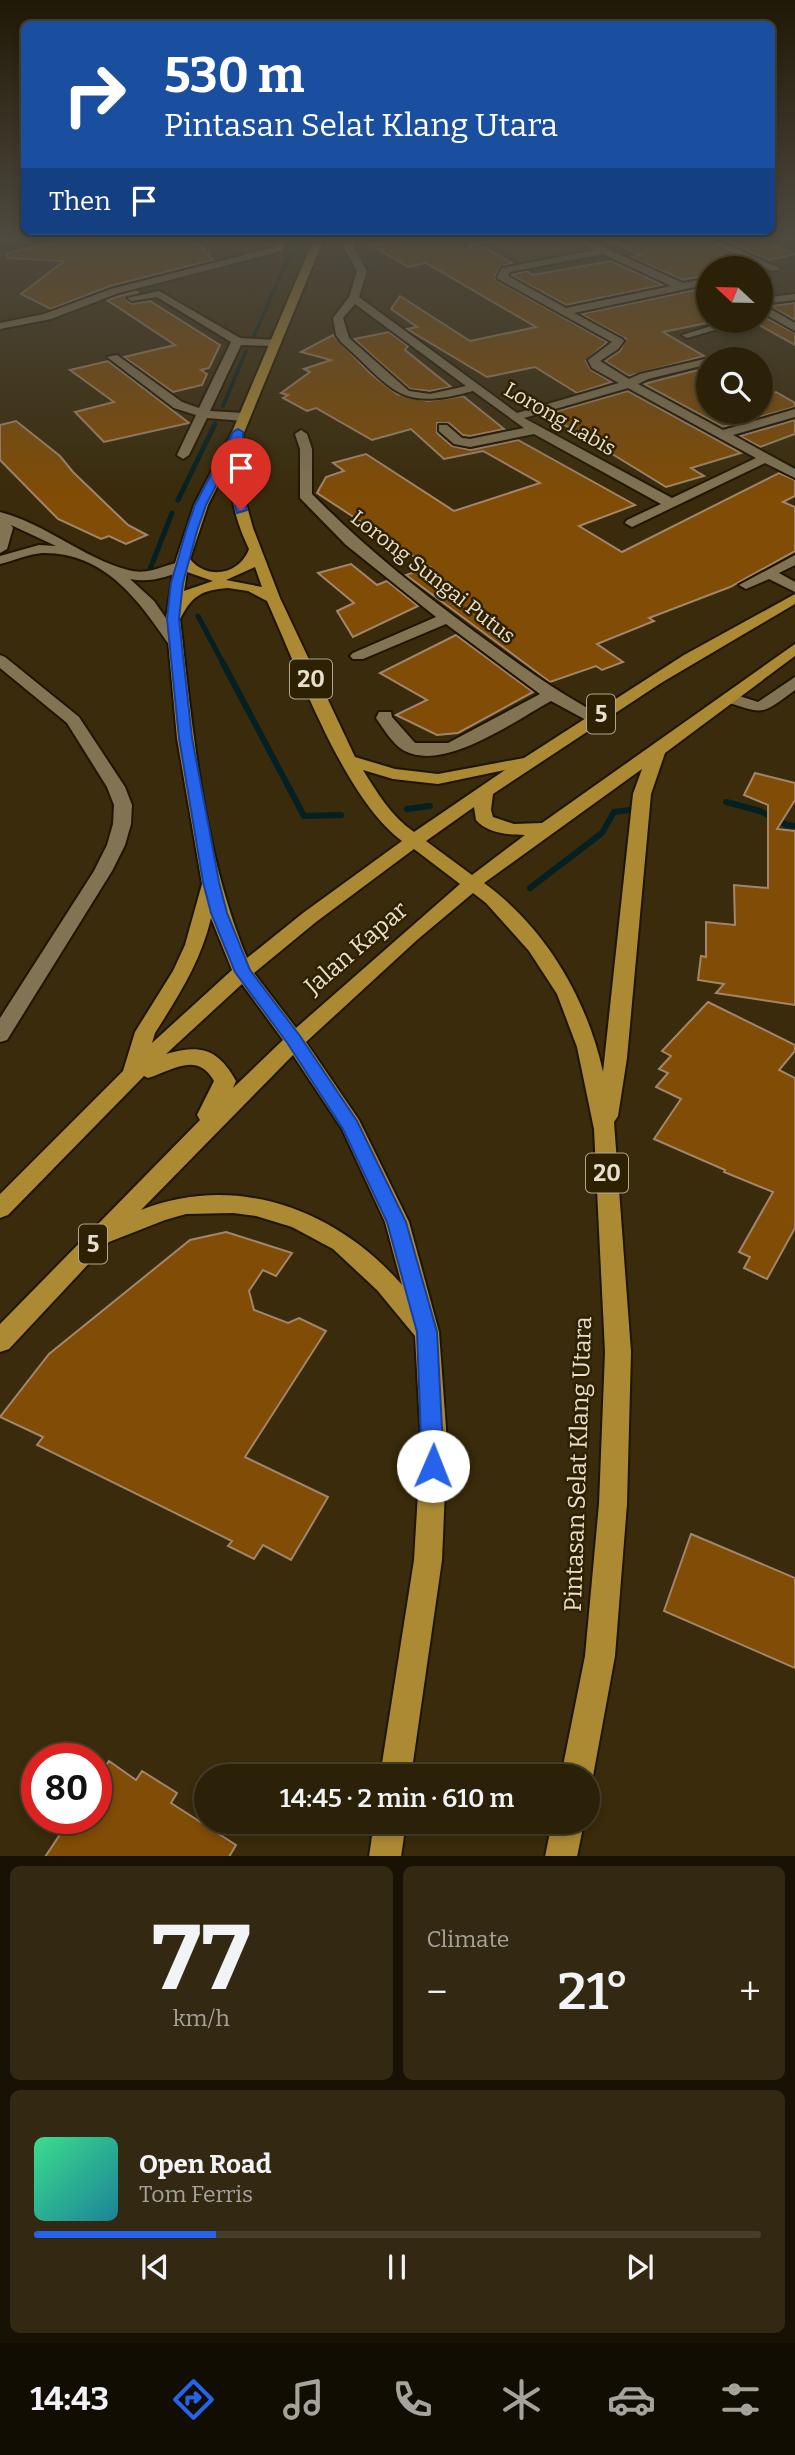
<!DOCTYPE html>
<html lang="en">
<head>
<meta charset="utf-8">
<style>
  body { margin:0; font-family:Bitter,serif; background:#332812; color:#f1f3f6; height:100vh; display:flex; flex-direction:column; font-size:26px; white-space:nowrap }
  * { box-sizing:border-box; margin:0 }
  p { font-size:23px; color:#a6a39c }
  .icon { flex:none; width:38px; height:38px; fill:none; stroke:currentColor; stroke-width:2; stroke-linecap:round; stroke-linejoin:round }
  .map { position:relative; height:1856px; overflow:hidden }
  .sheet { display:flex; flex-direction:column; gap:10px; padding:10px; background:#181204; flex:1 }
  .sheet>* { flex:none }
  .top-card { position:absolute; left:21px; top:21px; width:754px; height:214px; border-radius:10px; box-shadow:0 4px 10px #0003,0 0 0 2px #473e29; background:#1a4fa0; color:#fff; overflow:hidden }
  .needle { width:46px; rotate:292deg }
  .fabs { position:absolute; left:696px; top:256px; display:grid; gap:14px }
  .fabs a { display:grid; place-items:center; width:77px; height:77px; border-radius:50%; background:#2b2008; box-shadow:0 4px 10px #0003,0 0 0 2px #473e29; font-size:35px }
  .speed { position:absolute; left:21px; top:1743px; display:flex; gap:14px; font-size:35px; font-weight:700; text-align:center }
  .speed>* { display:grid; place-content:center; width:91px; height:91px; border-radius:50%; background:#2b2008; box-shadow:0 4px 10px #0003,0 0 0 2px #473e29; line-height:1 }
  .speed .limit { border:10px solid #d22; background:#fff; color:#111 }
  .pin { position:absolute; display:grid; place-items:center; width:60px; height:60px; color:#fff; margin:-72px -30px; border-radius:50% 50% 50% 0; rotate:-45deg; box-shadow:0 0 7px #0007 }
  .pin .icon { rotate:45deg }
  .me { position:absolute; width:77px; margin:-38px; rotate:1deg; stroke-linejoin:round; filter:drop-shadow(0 0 5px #0008) }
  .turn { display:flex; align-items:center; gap:24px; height:147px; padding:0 28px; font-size:32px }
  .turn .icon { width:91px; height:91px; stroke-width:2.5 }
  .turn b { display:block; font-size:49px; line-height:60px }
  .then { display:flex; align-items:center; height:66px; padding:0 28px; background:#0003; gap:14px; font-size:26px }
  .big { font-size:52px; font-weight:600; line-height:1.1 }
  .sheet .card { flex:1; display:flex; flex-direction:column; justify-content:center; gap:10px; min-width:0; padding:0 24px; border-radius:10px; background:#332812 }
  .sheet .dial { align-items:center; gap:0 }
  .dial b { font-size:91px; line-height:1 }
  .song { display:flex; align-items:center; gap:21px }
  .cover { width:84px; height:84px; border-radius:10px; background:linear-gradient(135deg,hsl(150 70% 55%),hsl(190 70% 35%)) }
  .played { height:7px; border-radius:4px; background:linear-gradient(90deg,#2563eb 25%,#473e29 25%) }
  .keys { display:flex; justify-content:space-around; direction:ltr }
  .heat { display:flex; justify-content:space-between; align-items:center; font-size:38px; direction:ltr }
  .sheet .tiles { flex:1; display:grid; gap:10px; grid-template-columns:1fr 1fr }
  .card:last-child { grid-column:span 2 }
  .trip { position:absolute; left:194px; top:1764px; width:406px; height:70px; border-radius:35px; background:#2b2008; box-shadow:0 4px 10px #0003,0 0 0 2px #473e29; font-weight:600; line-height:70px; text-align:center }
  .dock { display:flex; height:112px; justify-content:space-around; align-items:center; background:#110d03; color:#a6a39c }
  .dock .icon { width:49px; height:49px }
  .dock .current { color:#2563eb }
  .dock b { font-size:32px; color:#f1f3f6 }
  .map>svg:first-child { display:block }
  .green { fill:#614700 }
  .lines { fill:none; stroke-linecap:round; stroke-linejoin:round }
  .stream-far2 { stroke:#042023; stroke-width:3.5 }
  .stream-far1 { stroke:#042023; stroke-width:5 }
  .stream { stroke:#042023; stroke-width:6 }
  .building { fill:#804c06; stroke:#a2866c; stroke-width:2 }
  .minor-casing { stroke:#1e1400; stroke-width:4 }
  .trunk-casing { stroke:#1e1400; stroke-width:4 }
  .minor { fill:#827353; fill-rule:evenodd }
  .trunk { fill:#ac8a34; fill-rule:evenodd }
  .route { fill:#2563eb; stroke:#184099; stroke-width:2 }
  .labels { text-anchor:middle; stroke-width:5; stroke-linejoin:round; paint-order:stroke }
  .far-street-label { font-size:21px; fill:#e8dfce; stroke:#2e2102 }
  .shield { fill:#2e2102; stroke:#b0a691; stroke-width:2 }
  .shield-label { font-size:23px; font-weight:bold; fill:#e8dfce }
  .street-label { font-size:24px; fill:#e8dfce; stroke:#2e2102 }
</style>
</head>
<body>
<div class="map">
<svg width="795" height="1857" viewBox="0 0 795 1857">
  <rect width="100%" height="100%" fill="#392b0b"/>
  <path class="green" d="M 531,236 L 566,236 L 594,249 L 523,263 L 490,243 Z"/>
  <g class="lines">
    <g class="stream-far2">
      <path d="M 253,338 L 298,236"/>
      <path d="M 223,406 L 246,351"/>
    </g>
    <g class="stream-far1">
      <path d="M 178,500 L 215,424"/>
      <path d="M 150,569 L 172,513"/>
      <path d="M 198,616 L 224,665"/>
    </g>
    <g class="stream">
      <path d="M 223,663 L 304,816 L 341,815"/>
      <path d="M 726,802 L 760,811 L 787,825 L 795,826"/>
      <path d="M 407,809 L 430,806"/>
      <path d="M 530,888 L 602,833 L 614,812 L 629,810"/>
    </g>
  </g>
  <g class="building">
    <path d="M 62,236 L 193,238 L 213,260 L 110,286 L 51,309 L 21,294 L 64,261 L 7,258 L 7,253 L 50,243 Z"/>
    <path d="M 414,236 L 463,236 L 472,241 L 462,244 L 468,250 L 484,247 L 512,263 L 500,267 L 495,276 L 496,280 L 607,342 L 586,361 L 591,370 L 612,382 L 577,393 L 535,367 L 487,377 L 407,329 L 417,327 L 391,309 L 400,296 L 470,341 L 536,327 L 426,263 L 408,267 L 369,244 Z"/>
    <path d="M 599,236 L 695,236 L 752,265 L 739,268 L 709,268 L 709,275 L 683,280 L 631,257 L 641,255 Z"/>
    <path d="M 715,236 L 752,236 L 795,254 L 769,260 Z"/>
    <path d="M 611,261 L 663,285 L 566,305 L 511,275 L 527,271 L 533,275 Z"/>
    <path d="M 709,287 L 709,320 L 721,320 L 663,332 L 704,356 L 629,376 L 605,361 L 620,351 L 626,339 L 581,314 Z"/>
    <path d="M 136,291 L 138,293 L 125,297 L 126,300 L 132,304 L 150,301 L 220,345 L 209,368 L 201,370 L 207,374 L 202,385 L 173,392 L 124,357 L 175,345 L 107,300 Z"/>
    <path d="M 795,303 L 795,320 L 770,306 Z"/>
    <path d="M 761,315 L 795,333 L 795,345 L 761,326 Z"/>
    <path d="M 389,332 L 408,346 L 405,350 L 451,387 L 430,391 L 410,389 L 354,339 Z"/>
    <path d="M 333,335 L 371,374 L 397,394 L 428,401 L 463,396 L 504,429 L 470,436 L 463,435 L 449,423 L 437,423 L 437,433 L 452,446 L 471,450 L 518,440 L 635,505 L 579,526 L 622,552 L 779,473 L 795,480 L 795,496 L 783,502 L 795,507 L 795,551 L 730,587 L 649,618 L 654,621 L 597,644 L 623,662 L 602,670 L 596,666 L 550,682 L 406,575 L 430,567 L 317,493 L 326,477 L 344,471 L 333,463 L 366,454 L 454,511 L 540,483 L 483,451 L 444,459 L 411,429 L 372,440 L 316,408 L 307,411 L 283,398 L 288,395 L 281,393 L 310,372 L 304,369 L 331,360 L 301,352 Z"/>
    <path d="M 108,361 L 189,423 L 104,442 L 75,412 L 114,402 L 70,370 Z"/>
    <path d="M 709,367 L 709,411 L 761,411 L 761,396 L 776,392 L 795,403 L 795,407 L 723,427 L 644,384 Z"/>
    <path d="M 628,391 L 741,453 L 691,468 L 704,476 L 666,487 L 547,414 Z"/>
    <path d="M 795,420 L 795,434 L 760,447 L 740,436 Z"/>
    <path d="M 16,421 L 60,456 L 73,472 L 128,525 L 147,535 L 126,544 L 109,536 L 101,539 L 58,519 L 0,460 L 0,425 Z"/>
    <path d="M 351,564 L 377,585 L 387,581 L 418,606 L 353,637 L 337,611 L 354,603 L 318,573 Z"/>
    <path d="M 456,635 L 533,692 L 458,733 L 437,735 L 396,715 L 427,700 L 380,673 Z"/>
    <path d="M 755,773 L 795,783 L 795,800 L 777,829 L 795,831 L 795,1005 L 716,993 L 724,984 L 698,980 L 701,956 L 706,957 L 706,922 L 735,925 L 734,885 L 768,888 L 768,805 L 744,795 Z"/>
    <path d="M 708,1002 L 795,1045 L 795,1051 L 779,1070 L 795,1078 L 795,1228 L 767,1279 L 744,1268 L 750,1257 L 739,1252 L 773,1192 L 724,1172 L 725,1170 L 654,1139 L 681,1099 L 656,1087 L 668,1073 L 659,1069 L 671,1056 L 662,1051 Z"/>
    <path d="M 226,1232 L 292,1253 L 276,1276 L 263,1270 L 249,1291 L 254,1310 L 288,1323 L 299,1318 L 326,1331 L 245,1457 L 328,1497 L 291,1560 L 263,1545 L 254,1559 L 228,1546 L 232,1541 L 37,1445 L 43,1437 L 0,1417 L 49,1354 L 190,1240 Z"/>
    <path d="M 691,1534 L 795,1578 L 795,1668 L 664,1611 Z"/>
    <path d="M 109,1761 L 136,1780 L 142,1771 L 177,1793 L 171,1803 L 236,1845 L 229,1857 L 45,1857 L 71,1818 L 96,1818 L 96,1780 Z"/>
  </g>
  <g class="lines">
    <g class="minor-casing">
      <g id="minor">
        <path d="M 41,236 L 59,236 L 29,244 L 0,243 L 0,237 Z"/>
        <path d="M 281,236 L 291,236 L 282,251 L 119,293 L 51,319 L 0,329 L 0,323 L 44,314 L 111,289 L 275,247 Z"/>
        <path d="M 347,236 L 357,236 L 354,248 L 367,271 L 359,297 L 517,413 L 619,383 L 592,368 L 588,360 L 612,342 L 498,279 L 497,277 L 502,268 L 594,250 L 567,236 L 579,236 L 683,283 L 709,278 L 709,284 L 574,313 L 622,339 L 624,341 L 618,349 L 600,361 L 629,379 L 640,374 L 709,358 L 713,359 L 709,359 L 709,364 L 648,379 L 638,384 L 723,430 L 795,409 L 795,417 L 733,435 L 795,469 L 795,478 L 765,463 L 632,527 L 625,523 L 627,520 L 661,504 L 534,434 L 470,447 L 454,444 L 439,431 L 439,425 L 447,425 L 462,438 L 470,439 L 524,428 L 473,391 C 397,412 394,389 341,342 L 336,335 L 333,318 L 349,297 L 357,271 L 344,248 ZM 603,254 L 671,286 L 566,308 L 508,276 L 510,272 ZM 355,304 L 466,386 L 430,394 L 409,391 L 349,338 L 343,318 ZM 628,388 L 756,458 L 672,498 L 524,418 Z"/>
        <path d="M 506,236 L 526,236 L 469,248 L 464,245 Z"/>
        <path d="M 697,236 L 709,236 L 781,269 L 772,271 Z"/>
        <path d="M 159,291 L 240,338 L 275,340 L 281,343 L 275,346 L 241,345 L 210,411 L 244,413 L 250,417 L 244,421 L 207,418 L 189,455 L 183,459 L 177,455 L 196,415 L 174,408 L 107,357 L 117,355 L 182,402 L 199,408 L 231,342 L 157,297 L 132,301 L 127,298 Z"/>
        <path d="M 795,294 L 795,300 L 762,304 L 795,323 L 795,331 L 761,312 L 761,298 Z"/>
        <path d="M 731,320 L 749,320 L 687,338 L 682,335 Z"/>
        <path d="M 301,430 L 307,434 L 312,449 L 312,494 C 363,546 416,588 475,632 C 516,662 555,691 600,715 L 602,718 L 600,721 L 588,721 L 551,701 C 516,720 445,772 405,751 C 394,746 383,728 376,718 L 379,712 L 391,712 L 392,717 L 415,743 L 448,743 L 540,694 L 446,624 L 363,659 L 353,659 L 350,656 L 353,653 L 436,617 L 346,545 L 300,498 L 300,449 L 295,434 Z"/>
        <path d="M 0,512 C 46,524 83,558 128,570 C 154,577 170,559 186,563 L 186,569 C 168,577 150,583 130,579 L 154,601 L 183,643 L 180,646 L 170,646 C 138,599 104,552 42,553 C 28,554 13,561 0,564 L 0,556 L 39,545 L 56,546 L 11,525 L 13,528 L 7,549 L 0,553 Z"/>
        <path d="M 795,555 L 795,565 L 779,573 L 795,582 L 795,592 L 769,579 L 746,589 L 739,585 Z"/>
        <path d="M 0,655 L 5,657 L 79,717 L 125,787 L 132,805 L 131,824 L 125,845 L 112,871 L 7,1040 L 0,1042 L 0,1018 L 94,871 L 107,845 L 113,824 L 114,805 L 107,787 L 67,723 L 0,668 Z"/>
        <path d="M 795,677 L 795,690 C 761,715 765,715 724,701 L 722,698 L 730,693 L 758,702 Z"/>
      </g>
    </g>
    <g class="trunk-casing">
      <g id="trunk">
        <path d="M 315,236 L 325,236 L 243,435 L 243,492 L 253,528 L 280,598 L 355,757 L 395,769 L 438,774 L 524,758 L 684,655 L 795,594 L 795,604 L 661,683 L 493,794 L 491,810 L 493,817 L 514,824 L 542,823 L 795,644 L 795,656 L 665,753 L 651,794 L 627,1058 L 618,1116 L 614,1122 L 631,1352 L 627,1504 L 615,1656 L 593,1776 L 588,1787 L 588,1776 L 561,1776 L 585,1656 L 599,1504 L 605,1352 L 594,1129 L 577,1047 L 557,994 L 529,951 L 486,903 L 473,893 L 417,940 L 306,1042 L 359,1120 L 409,1222 L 439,1332 L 447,1442 L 442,1560 L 411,1776 L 380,1776 L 414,1560 L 421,1442 L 415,1336 L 377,1290 L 333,1249 L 292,1227 L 256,1216 L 233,1213 L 186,1214 L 165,1220 L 109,1242 L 9,1349 L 0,1352 L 0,1324 L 200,1120 L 197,1115 L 214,1081 C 197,1051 173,1070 148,1078 L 144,1076 L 8,1215 L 0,1218 L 0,1194 L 123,1071 L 135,1032 L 173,971 L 185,945 L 202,884 L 177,738 L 166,619 L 174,566 L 194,505 L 232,432 ZM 231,459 C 229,494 234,517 249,549 C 240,574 208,581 190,559 L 208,505 ZM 255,567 L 262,587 L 226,580 ZM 187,572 L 213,581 L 184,591 ZM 228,588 L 248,591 L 267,601 C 298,669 343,797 402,841 L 303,913 L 247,958 C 203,851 193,733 180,619 C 192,596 201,590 228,588 ZM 642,769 L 633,794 L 603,1072 C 587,999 546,928 484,883 ZM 363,770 L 393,779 L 438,784 L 505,770 L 414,832 C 391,816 378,794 363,770 ZM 474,807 L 476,820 C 487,833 508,835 525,835 L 472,875 L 426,841 ZM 414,849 L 460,884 L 296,1028 L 254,973 L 316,922 ZM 211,918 L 232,970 L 152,1043 L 155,1033 C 179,995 201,961 211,918 ZM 242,984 L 283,1040 L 233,1088 L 236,1081 C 218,1049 201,1044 166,1054 ZM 293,1055 L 342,1129 L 385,1222 L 402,1285 C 337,1210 237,1172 141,1210 Z"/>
        <path d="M 374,1822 L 406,1822 L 401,1857 L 369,1857 Z"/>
        <path d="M 552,1822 L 584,1822 L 577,1857 L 545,1857 Z"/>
      </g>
    </g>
    <use href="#minor" class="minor"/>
    <use href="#trunk" class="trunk"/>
  </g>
  <linearGradient id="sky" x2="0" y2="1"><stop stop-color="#1f1806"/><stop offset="0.48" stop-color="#4e4a3f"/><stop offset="1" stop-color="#4e4a3f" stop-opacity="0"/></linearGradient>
  <rect width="795" height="496" fill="url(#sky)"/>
  <path class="route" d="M 238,429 L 243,432 L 242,492 L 247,510 L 237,513 L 231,492 L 232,454 L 206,505 L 197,531 L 183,583 L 179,619 L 192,738 L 219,882 L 227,913 L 250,970 L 300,1036 L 357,1121 L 406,1222 L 437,1332 L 444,1466 L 441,1473 L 433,1476 L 425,1473 L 422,1466 L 417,1332 L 387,1222 L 343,1129 L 288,1044 L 235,972 L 211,913 L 203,882 L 179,738 L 167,619 L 171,583 L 186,531 L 195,505 L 233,432 Z"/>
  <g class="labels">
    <g class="far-street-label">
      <text transform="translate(560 419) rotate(30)" y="7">Lorong Labis</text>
      <text transform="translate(433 577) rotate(38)" y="7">Lorong Sungai Putus</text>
    </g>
    <g class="shield">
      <rect x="290" y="659.5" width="42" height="39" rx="5"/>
      <rect x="587" y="694.5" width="28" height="39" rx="5"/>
      <rect x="586" y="1153.5" width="42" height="39" rx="5"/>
      <rect x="79" y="1224.5" width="28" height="39" rx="5"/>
    </g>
    <g class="shield-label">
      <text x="311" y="687">20</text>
      <text x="601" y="722">5</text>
      <text x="607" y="1181">20</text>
      <text x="93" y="1252">5</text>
    </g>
    <g class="street-label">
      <text transform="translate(356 948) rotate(-41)" y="8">Jalan Kapar</text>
      <text transform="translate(578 1464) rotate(-88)" y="8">Pintasan Selat Klang Utara</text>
    </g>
  </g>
</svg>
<div class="fabs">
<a><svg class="needle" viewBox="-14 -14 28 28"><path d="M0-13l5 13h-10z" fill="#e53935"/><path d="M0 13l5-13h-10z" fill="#a6a39c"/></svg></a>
<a><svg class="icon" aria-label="search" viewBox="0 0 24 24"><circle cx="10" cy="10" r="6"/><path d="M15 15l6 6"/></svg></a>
</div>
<div class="speed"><div class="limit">80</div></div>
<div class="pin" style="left:241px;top:510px;background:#d93025"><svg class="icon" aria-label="arrive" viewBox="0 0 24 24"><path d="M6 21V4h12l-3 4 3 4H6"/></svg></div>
<svg class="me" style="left:433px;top:1466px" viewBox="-20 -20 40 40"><circle r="19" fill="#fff"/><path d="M0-13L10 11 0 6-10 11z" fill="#2563eb"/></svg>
<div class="trip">14:45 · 2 min · 610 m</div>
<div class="top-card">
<div class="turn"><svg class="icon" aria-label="right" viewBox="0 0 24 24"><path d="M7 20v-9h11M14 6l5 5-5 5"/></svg><div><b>530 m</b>Pintasan Selat Klang Utara</div></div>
<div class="then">Then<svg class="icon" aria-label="arrive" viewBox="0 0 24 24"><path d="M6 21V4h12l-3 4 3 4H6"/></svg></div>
</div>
</div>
<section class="sheet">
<div class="tiles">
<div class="card dial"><b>77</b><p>km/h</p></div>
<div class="card"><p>Climate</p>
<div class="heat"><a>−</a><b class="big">21°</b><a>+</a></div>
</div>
<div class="card">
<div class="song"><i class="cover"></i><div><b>Open Road</b><p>Tom Ferris</p></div></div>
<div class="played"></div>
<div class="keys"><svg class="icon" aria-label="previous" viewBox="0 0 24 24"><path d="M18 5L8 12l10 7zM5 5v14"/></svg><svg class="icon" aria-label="pause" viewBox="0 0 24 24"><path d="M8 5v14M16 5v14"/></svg><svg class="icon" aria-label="next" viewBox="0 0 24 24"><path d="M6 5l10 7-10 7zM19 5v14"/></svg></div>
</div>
</div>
</section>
<nav class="dock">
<b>14:43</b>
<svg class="icon current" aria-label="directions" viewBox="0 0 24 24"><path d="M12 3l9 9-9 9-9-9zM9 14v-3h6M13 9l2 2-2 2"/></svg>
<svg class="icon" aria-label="music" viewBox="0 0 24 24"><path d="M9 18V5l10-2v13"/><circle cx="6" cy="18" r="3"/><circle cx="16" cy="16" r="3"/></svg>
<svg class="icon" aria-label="phone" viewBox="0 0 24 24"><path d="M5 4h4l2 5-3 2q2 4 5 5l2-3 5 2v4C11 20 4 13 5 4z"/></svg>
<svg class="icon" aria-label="climate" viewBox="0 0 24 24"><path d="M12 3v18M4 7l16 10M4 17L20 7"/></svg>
<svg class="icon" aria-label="car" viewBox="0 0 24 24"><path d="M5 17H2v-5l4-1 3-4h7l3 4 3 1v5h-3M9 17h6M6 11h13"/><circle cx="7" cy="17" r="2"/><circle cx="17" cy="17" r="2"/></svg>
<svg class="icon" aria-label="filters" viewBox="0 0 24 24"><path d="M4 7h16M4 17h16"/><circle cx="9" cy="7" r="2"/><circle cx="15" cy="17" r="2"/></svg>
</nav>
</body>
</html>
